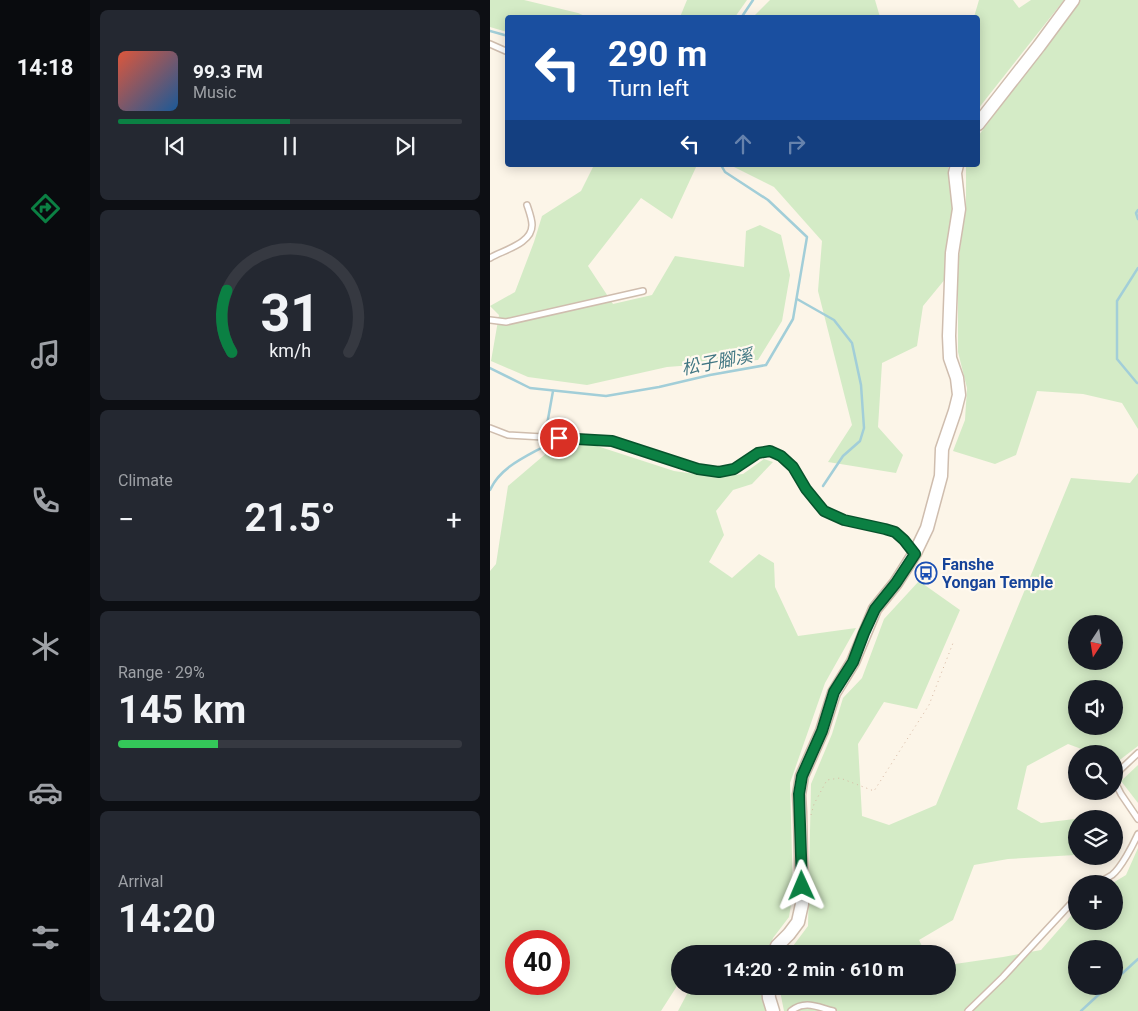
<!DOCTYPE html>
<html lang="en">
<head>
<meta charset="utf-8">
<style>
  body { margin:0; font-family:Roboto,"Noto Sans TC",sans-serif; background:#242831; color:#f1f3f6; height:100vh; display:flex; flex-direction:column; font-size:19px; white-space:nowrap }
  * { box-sizing:border-box; margin:0 }
  p { font-size:16px; color:#9ea1a6 }
  .icon { flex:none; width:28px; height:28px; fill:none; stroke:currentColor; stroke-width:2; stroke-linecap:round; stroke-linejoin:round }
  .map { position:relative; flex:1; overflow:hidden }
  .details { display:flex; flex-direction:column; gap:10px; padding:10px; background:#0d0f14; width:400px }
  .details>* { flex:none }
  .hud { position:absolute; left:15px; top:15px; width:475px; height:152px; border-radius:5px; box-shadow:0 2px 12px #0003; background:#1a4fa0; color:#fff; overflow:hidden }
  .needle { width:32px; rotate:192deg }
  .buttons { position:absolute; left:578px; top:615px; display:grid; gap:10px }
  .buttons a { display:grid; place-items:center; width:55px; height:55px; border-radius:50%; background:#171b24; box-shadow:0 2px 12px #0003; font-size:25px }
  .speed { position:absolute; left:15px; top:930px; display:flex; gap:10px; font-size:25px; font-weight:700; text-align:center }
  .speed>* { display:grid; place-content:center; width:65px; height:65px; border-radius:50%; background:#171b24; box-shadow:0 2px 12px #0003; line-height:1 }
  .speed .limit { border:8px solid #d22; background:#fff; color:#111 }
  .pin { position:absolute; display:grid; place-items:center; width:42px; height:42px; color:#fff; margin:-21px; border:2px solid #fff; border-radius:50%; box-shadow:0 1px 5px #0007 }
  .me { position:absolute; width:55px; margin:-28px; rotate:359deg; stroke-linejoin:round; filter:drop-shadow(0 0 4px #0008) }
  .turn { display:flex; align-items:center; gap:18px; height:105px; padding:0 20px; font-size:22px }
  .turn .icon { width:65px; height:65px; stroke-width:2.5 }
  .turn b { display:block; font-size:35px; line-height:42px }
  .lanes { display:flex; align-items:center; height:48px; padding:0 20px; background:#0003; justify-content:center; gap:25px; direction:ltr }
  .lanes .off { opacity:.35 }
  .big { font-size:38px; font-weight:700; line-height:1.1 }
  .details .card { flex:1; display:flex; flex-direction:column; justify-content:center; gap:8px; min-width:0; padding:0 18px; border-radius:8px; background:#242831 }
  .details .dial { align-items:center; gap:0 }
  .dial svg { height:130px; overflow:visible; fill:none; stroke:#363941; stroke-width:7; stroke-linecap:round; text-anchor:middle }
  .dial text { fill:#f1f3f6; stroke:none }
  .song { display:flex; align-items:center; gap:15px }
  .cover { width:60px; height:60px; border-radius:8px; background:linear-gradient(135deg,hsl(10 70% 55%),hsl(210 70% 35%)) }
  .played { height:5px; border-radius:2px; background:linear-gradient(90deg,#0b8043 50%,#363941 50%) }
  .keys { display:flex; justify-content:space-around; direction:ltr }
  .heat { display:flex; justify-content:space-between; align-items:center; font-size:28px; direction:ltr }
  .charge { height:8px; border-radius:4px; background:linear-gradient(90deg,#34c759 29%,#363941 0) }
  .trip { position:absolute; left:181px; top:945px; width:285px; height:50px; border-radius:25px; background:#171b24; box-shadow:0 2px 12px #0003; font-weight:700; line-height:50px; text-align:center }
  main { display:flex; flex:1; min-height:0 }
  .tab-bar { display:flex; flex-direction:column; width:90px; justify-content:space-around; align-items:center; background:#090b0e; color:#9ea1a6 }
  .tab-bar .icon { width:35px; height:35px }
  .tab-bar .current { color:#0b8043 }
  .tab-bar b { font-size:22px; color:#f1f3f6 }
  .map>svg:first-child { display:block }
  .green { fill:#d4ebc6; fill-rule:evenodd }
  .lines { fill:none; stroke-linecap:round; stroke-linejoin:round }
  .stream { stroke:#a2ced8; stroke-width:2.5 }
  .service-casing { stroke:#cfbdae; stroke-width:8 }
  .tertiary-casing { stroke:#cfbdae; stroke-width:15 }
  .path { stroke:#d7b8a2; stroke-width:1; stroke-dasharray:1 4; stroke-linecap:butt }
  .service { stroke:#fff; stroke-width:5 }
  .tertiary { stroke:#fff; stroke-width:12 }
  .route-casing { stroke:#07532c; stroke-width:12 }
  .route { stroke:#0b8043; stroke-width:9 }
  .labels { text-anchor:middle; stroke-width:4.5; stroke-linejoin:round; paint-order:stroke }
  .transit-label { font-size:16px; font-weight:bold; fill:#164399; stroke:#fff9ef; text-anchor:start }
  .water-label { font-size:18px; font-style:italic; fill:#427783; stroke:#fff9ef }
</style>
</head>
<body>
<main>
<nav class="tab-bar">
<b>14:18</b>
<svg class="icon current" aria-label="directions" viewBox="0 0 24 24"><path d="M12 3l9 9-9 9-9-9zM9 14v-3h6M13 9l2 2-2 2"/></svg>
<svg class="icon" aria-label="music" viewBox="0 0 24 24"><path d="M9 18V5l10-2v13"/><circle cx="6" cy="18" r="3"/><circle cx="16" cy="16" r="3"/></svg>
<svg class="icon" aria-label="phone" viewBox="0 0 24 24"><path d="M5 4h4l2 5-3 2q2 4 5 5l2-3 5 2v4C11 20 4 13 5 4z"/></svg>
<svg class="icon" aria-label="climate" viewBox="0 0 24 24"><path d="M12 3v18M4 7l16 10M4 17L20 7"/></svg>
<svg class="icon" aria-label="car" viewBox="0 0 24 24"><path d="M5 17H2v-5l4-1 3-4h7l3 4 3 1v5h-3M9 17h6M6 11h13"/><circle cx="7" cy="17" r="2"/><circle cx="17" cy="17" r="2"/></svg>
<svg class="icon" aria-label="filters" viewBox="0 0 24 24"><path d="M4 7h16M4 17h16"/><circle cx="9" cy="7" r="2"/><circle cx="15" cy="17" r="2"/></svg>
</nav>
<section class="details">
<div class="card">
<div class="song"><i class="cover"></i><div><b>99.3 FM</b><p>Music</p></div></div>
<div class="played"></div>
<div class="keys"><svg class="icon" aria-label="previous" viewBox="0 0 24 24"><path d="M18 5L8 12l10 7zM5 5v14"/></svg><svg class="icon" aria-label="pause" viewBox="0 0 24 24"><path d="M8 5v14M16 5v14"/></svg><svg class="icon" aria-label="next" viewBox="0 0 24 24"><path d="M6 5l10 7-10 7zM19 5v14"/></svg></div>
</div>
<div class="card dial"><svg viewBox="0 0 100 80">
<path d="M14 69A42 42 0 1 1 86 69"/>
<path d="M14 69A42 42 0 0 1 11 31" stroke="#0b8043"/>
<text x="50" y="56" font-size="32" font-weight="700">31</text>
<text x="50" y="72" font-size="11">km/h</text>
</svg></div>
<div class="card"><p>Climate</p>
<div class="heat"><a>−</a><b class="big">21.5°</b><a>+</a></div>
</div>
<div class="card"><p>Range · 29%</p><b class="big">145 km</b><div class="charge"></div></div>
<div class="card"><p>Arrival</p><b class="big">14:20</b></div>
</section>
<div class="map">
<svg width="648" height="1011" viewBox="0 0 648 1011">
  <rect width="100%" height="100%" fill="#fcf5e8"/>
  <g class="green">
    <path d="M 0,0 L 34,0 L 88,13 L 97,17 L 18,18 L 17,32 L 0,27 Z"/>
    <path d="M 197,0 L 257,0 L 245,17 L 190,17 Z"/>
    <path d="M 280,0 L 385,0 L 390,17 L 263,17 Z"/>
    <path d="M 489,0 L 523,0 L 529,8 L 541,0 L 574,0 L 488,109 L 488,18 L 484,17 Z"/>
    <path d="M 589,0 L 648,0 L 648,429 L 632,403 L 593,394 L 547,391 L 526,455 L 505,464 L 463,451 L 475,420 L 477,388 L 468,352 L 468,264 L 476,204 L 476,165 L 488,165 L 488,139 L 489,135 Z"/>
    <path d="M 104,165 L 207,165 L 182,219 L 151,198 L 98,266 L 123,304 L 162,295 L 185,256 L 254,267 L 256,231 L 270,225 L 291,235 L 300,275 L 292,321 L 268,360 L 177,367 L 97,385 L 38,377 L 1,361 L 9,315 L 0,306 L 25,292 L 44,242 L 52,216 L 91,191 Z"/>
    <path d="M 244,165 L 459,165 L 458,168 L 463,214 L 456,278 L 433,306 L 427,346 L 392,363 L 388,427 L 413,455 L 406,473 L 338,462 L 362,425 L 328,291 L 332,241 L 284,187 L 244,167 Z"/>
    <path d="M 66,445 L 104,445 L 184,471 L 227,477 L 253,474 L 274,459 L 283,462 L 262,484 L 243,490 L 226,511 L 234,535 L 219,562 L 242,578 L 269,554 L 284,563 L 285,587 L 308,636 L 366,628 L 335,683 L 300,783 L 303,893 L 299,917 L 283,938 L 278,954 L 190,954 L 190,986 L 273,986 L 277,1011 L 188,1011 L 198,992 L 187,986 L 171,1011 L 0,1011 L 0,571 L 6,564 L 18,486 ZM 26,941 L 69,941 L 69,984 L 26,984 Z"/>
    <path d="M 648,473 L 648,746 L 627,762 L 624,760 L 624,754 L 605,754 L 578,744 L 537,766 L 527,809 L 551,823 L 585,819 L 586,822 L 586,853 L 585,855 L 518,859 L 484,865 L 463,920 L 429,940 L 436,954 L 297,954 L 318,926 L 321,784 L 342,734 L 353,698 L 372,678 L 394,619 L 429,581 L 470,610 L 427,709 L 394,702 L 368,744 L 372,816 L 399,825 L 446,805 L 581,478 L 640,483 ZM 586,624 L 624,624 L 624,661 L 586,661 ZM 586,689 L 624,689 L 624,726 L 586,726 Z"/>
    <path d="M 648,765 L 648,803 L 631,781 Z"/>
    <path d="M 648,848 L 648,1011 L 294,1011 L 289,986 L 458,986 L 458,965 L 513,957 L 551,950 L 586,910 L 586,921 L 624,921 L 624,884 L 621,884 L 636,875 ZM 586,949 L 624,949 L 624,986 L 586,986 Z"/>
  </g>
  <g class="lines">
    <g class="stream">
      <path d="M 251,18 L 263,0"/>
      <path d="M 0,31 L 18,36"/>
      <path d="M 648,210 L 646,213 L 648,219"/>
      <path d="M 648,268 L 627,301 L 627,359 L 647,383 L 648,383"/>
      <path d="M 307,299 L 344,320 L 362,343 L 371,385 L 374,428 L 370,441 L 353,456 L 333,486"/>
      <path d="M 0,368 L 40,388 L 116,396 L 169,387 L 220,375 L 276,365 L 303,319 L 317,237 L 278,200 L 235,172 L 231,165"/>
      <path d="M 0,490 C 10,468 33,458 53,447 L 63,391"/>
      <path d="M 624,981 L 648,959"/>
      <path d="M 591,1011 L 618,986"/>
    </g>
    <g class="service-casing">
      <g id="service">
        <path d="M 0,44 L 18,52"/>
        <path d="M 0,258 C 13,250 42,244 42,225 C 42,219 39,211 37,205"/>
        <path d="M 0,320 L 16,322 L 153,291"/>
        <path d="M 0,428 L 18,435 L 122,441 L 208,469 L 229,472 L 245,469 L 268,453 L 280,451 L 291,456 L 303,467 L 316,489 L 334,511 L 354,520 L 395,529 L 405,533 L 414,540 L 425,553"/>
        <path d="M 648,753 L 630,770 L 624,780 L 631,794 L 648,819"/>
        <path d="M 604,884 C 610,881 616,879 622,875 C 631,868 643,845 648,834"/>
        <path d="M 301,1011 C 315,1000 327,1007 343,1011"/>
        <path d="M 478,1011 L 513,977 L 586,898"/>
      </g>
    </g>
    <g class="tertiary-casing">
      <g id="tertiary">
        <path d="M 488,124 L 549,46 L 583,0"/>
        <path d="M 284,954 L 287,946 L 299,934 L 308,922 L 312,904 L 310,812 L 309,795 L 312,776 L 332,731 L 344,693 L 363,662 L 385,609 L 406,583 L 425,553 L 437,528 L 451,476 L 452,449 L 465,411 L 469,395 L 467,378 L 460,358 L 459,336 L 462,253 L 469,209 L 465,173 L 467,165"/>
        <path d="M 278,986 L 279,998 L 283,1011"/>
      </g>
    </g>
    <path class="path" d="M 321,815 L 324,804 L 337,780 L 350,778 L 384,791 L 439,705 L 463,643"/>
    <use href="#service" class="service"/>
    <use href="#tertiary" class="tertiary"/>
  </g>
  <g class="lines">
    <g class="route-casing">
      <path id="route" d="M 69,438 L 122,441 L 208,469 L 229,472 L 244,469 L 268,453 L 280,451 L 291,456 L 303,467 L 316,489 L 334,511 L 354,520 L 395,529 L 405,532 L 414,540 L 425,554 L 406,583 L 385,609 L 374,633 L 363,662 L 344,692 L 332,731 L 312,776 L 309,794 L 312,886"/>
    </g>
    <use href="#route" class="route"/>
  </g>
  <defs>
    <g id="bus-ring" transform="scale(1.125)"><circle r="9.5" fill="#fff9ef" stroke="#1a4fb4" stroke-width="1.5"/><path d="M-5-6H5V4H4V6H2V4H-2V6H-4V4H-5ZM-3.5-4V0h7V-4ZM-3.5 1.2v1.5H-2V1.2ZM2 1.2v1.5H3.5V1.2Z" fill="#1a4fb4"/></g>
  </defs>
  <g fill-rule="evenodd">
    <use href="#bus-ring" x="436" y="573"/>
  </g>
  <g class="labels">
    <g class="transit-label">
      <text x="452" y="570">Fanshe<tspan x="452" dy="18">Yongan Temple</tspan></text>
    </g>
    <g class="water-label">
      <text transform="translate(227 362) rotate(-11)" y="6">松子腳溪</text>
    </g>
  </g>
</svg>
<div class="buttons">
<a><svg class="needle" viewBox="-14 -14 28 28"><path d="M0-13l5 13h-10z" fill="#e53935"/><path d="M0 13l5-13h-10z" fill="#9ea1a6"/></svg></a>
<a><svg class="icon" aria-label="sound" viewBox="0 0 24 24"><path d="M4 9h4l5-4v14l-5-4H4zM17 9q2 3 0 6"/></svg></a>
<a><svg class="icon" aria-label="search" viewBox="0 0 24 24"><circle cx="10" cy="10" r="6"/><path d="M15 15l6 6"/></svg></a>
<a><svg class="icon" aria-label="layers" viewBox="0 0 24 24"><path d="M12 4l9 5-9 5-9-5zM3 14l9 5 9-5"/></svg></a>
<a>+</a>
<a>−</a>
</div>
<div class="speed"><div class="limit">40</div></div>
<div class="pin" style="left:69px;top:438px;background:#d93025"><svg class="icon" aria-label="arrive" viewBox="0 0 24 24"><path d="M6 21V4h12l-3 4 3 4H6"/></svg></div>
<svg class="me" style="left:312px;top:886px" viewBox="-20 -20 40 40"><path d="M0-17L14 15 0 8-14 15z" fill="#0b8043" stroke="#fff" stroke-width="4"/></svg>
<div class="trip">14:20 · 2 min · 610 m</div>
<div class="hud">
<div class="turn"><svg class="icon" aria-label="left" viewBox="0 0 24 24"><path d="M17 20v-9H6M10 6l-5 5 5 5"/></svg><div><b>290 m</b>Turn left</div></div>
<div class="lanes"><svg class="icon" aria-label="left" viewBox="0 0 24 24"><path d="M17 20v-9H6M10 6l-5 5 5 5"/></svg><svg class="icon off" aria-label="ahead" viewBox="0 0 24 24"><path d="M12 20V5M6 11l6-6 6 6"/></svg><svg class="icon off" aria-label="right" viewBox="0 0 24 24"><path d="M7 20v-9h11M14 6l5 5-5 5"/></svg></div>
</div>
</div>
</main>
</body>
</html>
